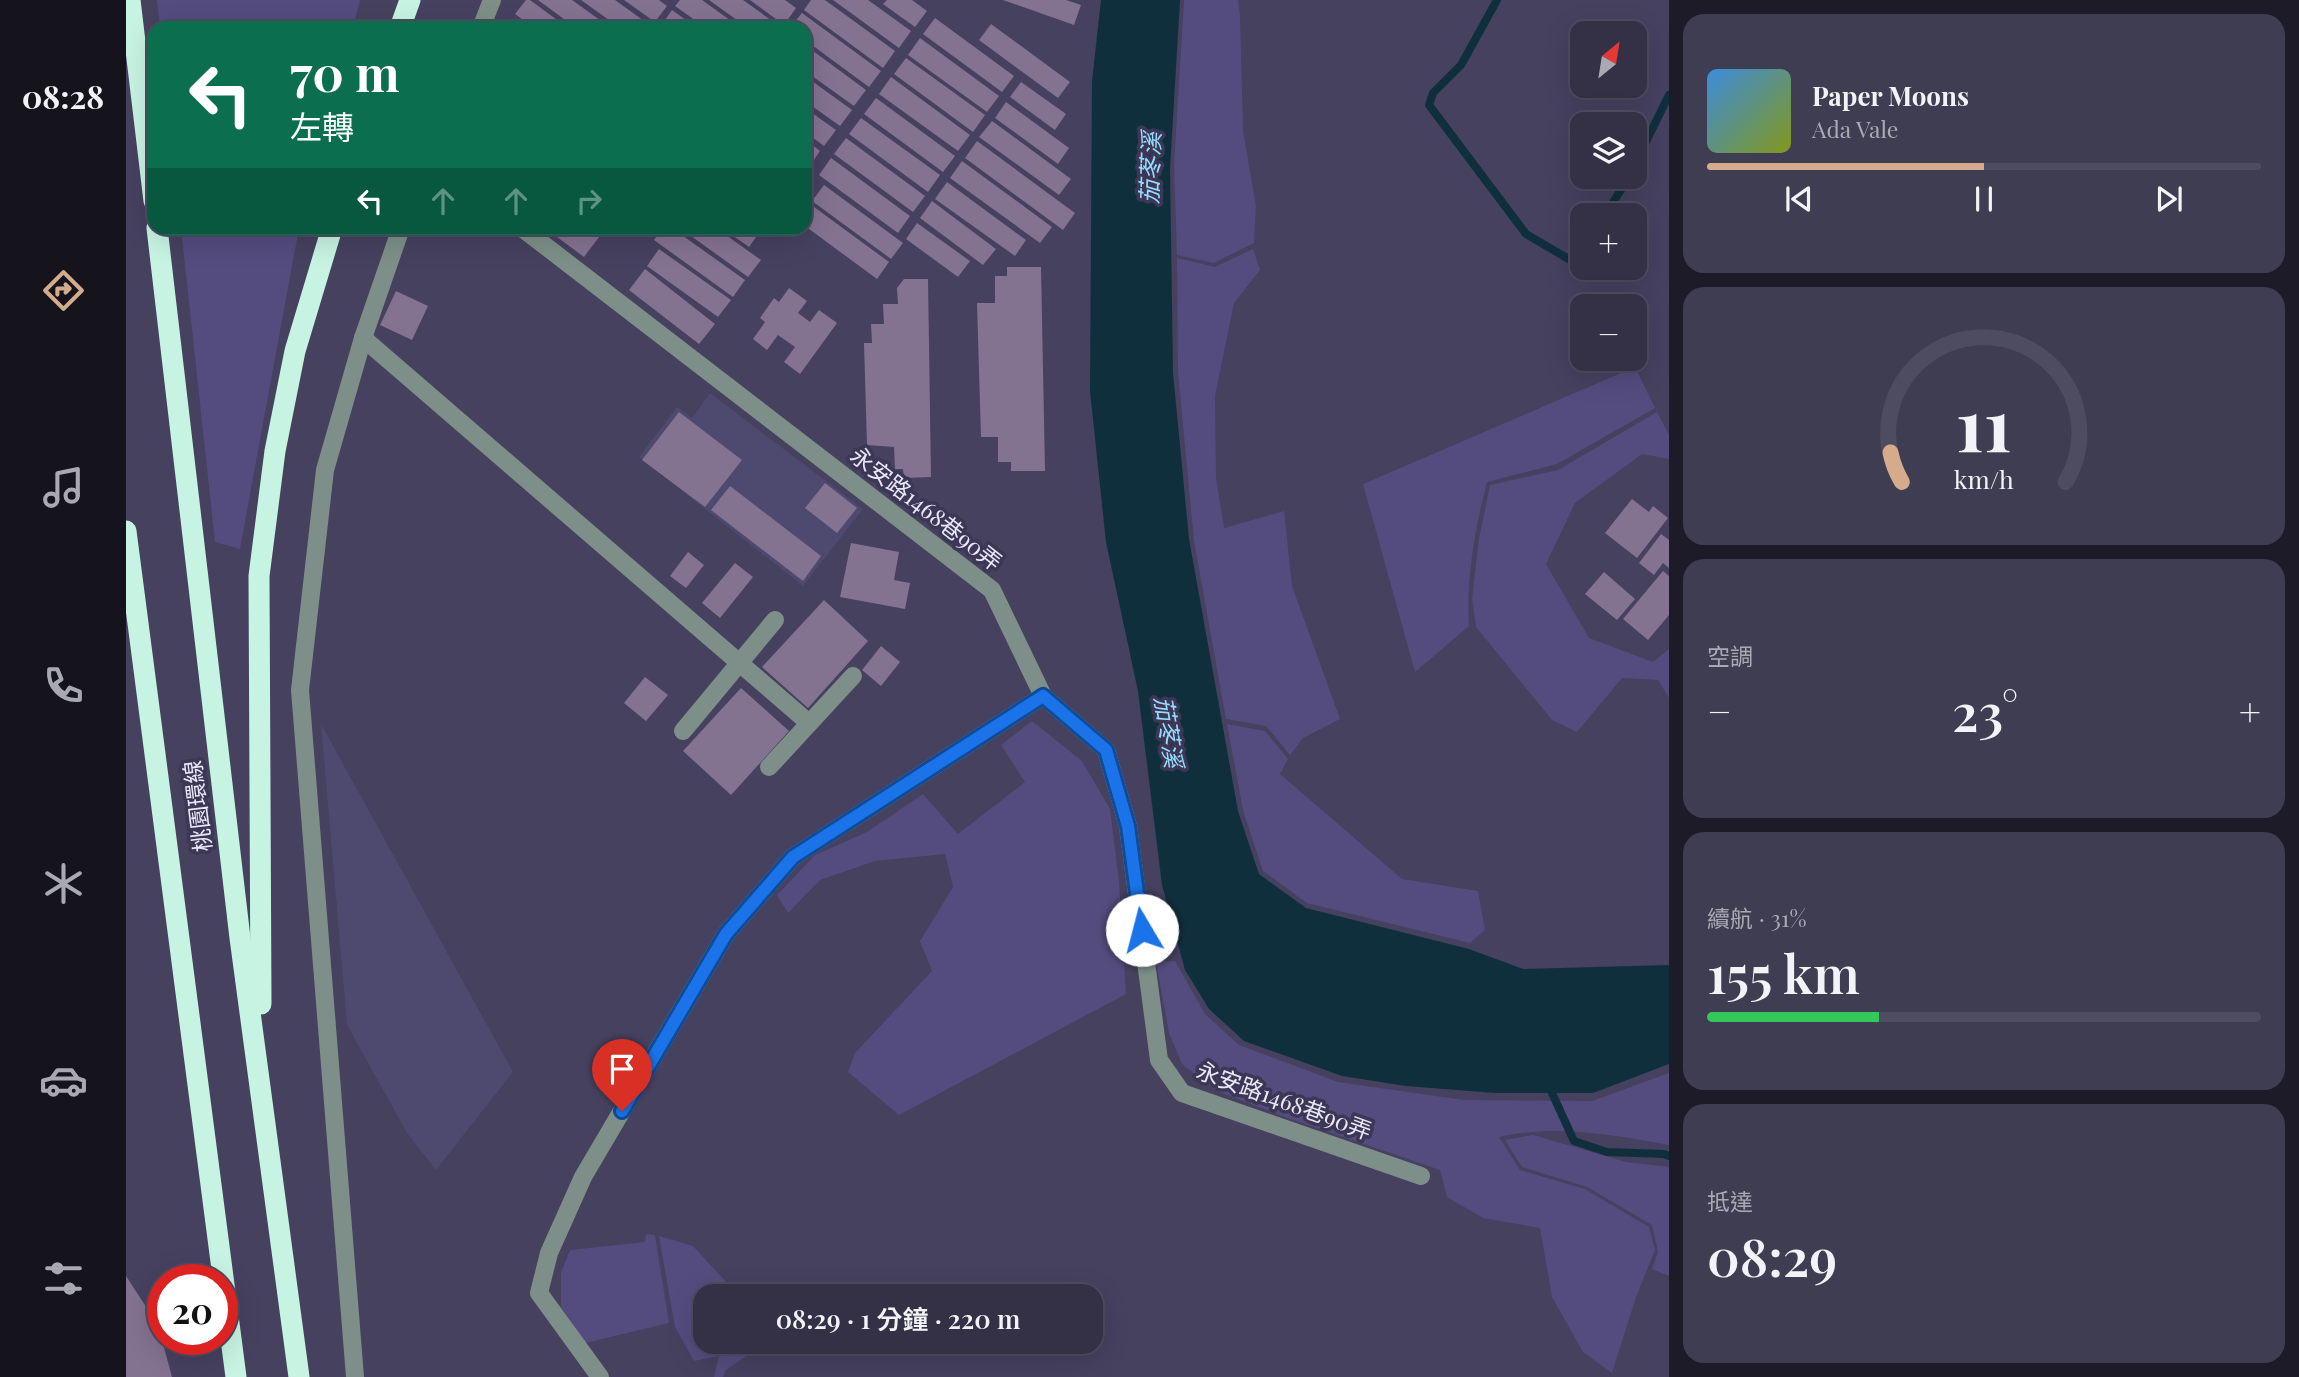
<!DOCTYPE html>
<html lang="zh-TW">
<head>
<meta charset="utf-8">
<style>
  body { margin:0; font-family:"Playfair Display","Noto Sans TC",serif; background:#3f3d52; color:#f1f3f6; height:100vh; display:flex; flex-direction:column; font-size:26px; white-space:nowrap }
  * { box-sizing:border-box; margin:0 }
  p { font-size:23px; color:#a9a9b4 }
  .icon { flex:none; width:38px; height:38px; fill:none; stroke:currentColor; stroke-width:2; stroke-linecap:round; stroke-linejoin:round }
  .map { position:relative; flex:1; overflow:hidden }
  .sheet { display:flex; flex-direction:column; gap:14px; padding:14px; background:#1d1b27; width:630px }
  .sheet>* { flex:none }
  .top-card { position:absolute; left:21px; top:21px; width:665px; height:214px; border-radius:21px; box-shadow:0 7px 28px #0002,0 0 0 2px #4e4c60; background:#0b6e4f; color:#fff; overflow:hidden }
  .needle { width:46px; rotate:30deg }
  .tools { position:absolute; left:1444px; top:21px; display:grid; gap:14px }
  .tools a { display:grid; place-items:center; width:77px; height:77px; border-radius:14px; background:#343147; box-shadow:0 7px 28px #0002,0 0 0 2px #4e4c60; font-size:35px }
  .speed { position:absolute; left:21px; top:1264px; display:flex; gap:14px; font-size:35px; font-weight:700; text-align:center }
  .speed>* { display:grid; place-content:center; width:91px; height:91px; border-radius:50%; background:#343147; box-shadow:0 7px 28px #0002,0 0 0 2px #4e4c60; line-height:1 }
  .speed .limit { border:10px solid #d22; background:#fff; color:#111 }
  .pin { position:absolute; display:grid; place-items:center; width:60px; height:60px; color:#fff; margin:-72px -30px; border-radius:50% 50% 50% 0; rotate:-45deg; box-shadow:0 0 7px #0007 }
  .pin .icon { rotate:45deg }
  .me { position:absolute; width:77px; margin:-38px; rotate:352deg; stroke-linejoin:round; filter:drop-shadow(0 0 5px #0008) }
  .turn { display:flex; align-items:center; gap:24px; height:147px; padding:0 28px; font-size:32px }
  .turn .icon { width:91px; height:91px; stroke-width:2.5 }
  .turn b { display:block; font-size:49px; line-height:60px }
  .lanes { display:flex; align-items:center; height:66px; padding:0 28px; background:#0003; justify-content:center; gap:35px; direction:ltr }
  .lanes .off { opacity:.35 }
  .big { font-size:52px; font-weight:600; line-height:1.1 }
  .sheet .widget { flex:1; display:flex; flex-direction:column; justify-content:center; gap:10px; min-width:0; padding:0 24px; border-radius:21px; background:#3f3d52 }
  .sheet .dial { align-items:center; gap:0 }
  .dial svg { height:182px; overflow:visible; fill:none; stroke:#4e4c60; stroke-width:7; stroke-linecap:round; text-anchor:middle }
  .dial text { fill:#f1f3f6; stroke:none }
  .song { display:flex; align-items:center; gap:21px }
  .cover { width:84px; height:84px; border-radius:10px; background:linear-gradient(135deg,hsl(210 70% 55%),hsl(70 70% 35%)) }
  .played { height:7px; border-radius:4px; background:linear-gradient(90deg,#d6ab8b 50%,#4e4c60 50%) }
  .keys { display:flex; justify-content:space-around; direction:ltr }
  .heat { display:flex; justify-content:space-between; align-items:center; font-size:38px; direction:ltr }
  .charge { height:10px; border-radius:5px; background:linear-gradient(90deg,#34c759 31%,#4e4c60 0) }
  .trip { position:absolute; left:567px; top:1284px; width:410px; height:70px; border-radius:21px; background:#343147; box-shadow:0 7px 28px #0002,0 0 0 2px #4e4c60; font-weight:600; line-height:70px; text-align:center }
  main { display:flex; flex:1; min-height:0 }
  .dock { display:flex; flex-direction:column; width:126px; justify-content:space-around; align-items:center; background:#15141c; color:#a9a9b4 }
  .dock .icon { width:49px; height:49px }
  .dock .on { color:#d6ab8b }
  .dock b { font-size:32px; color:#f1f3f6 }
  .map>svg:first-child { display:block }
  .built { fill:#4e496e }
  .green { fill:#544c7e }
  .water { fill:#102f3d }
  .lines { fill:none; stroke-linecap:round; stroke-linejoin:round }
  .stream { stroke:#102f3d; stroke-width:8 }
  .building { fill:#847291 }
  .minor { stroke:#7d8f88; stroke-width:18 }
  .highway { stroke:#c7f3e2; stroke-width:21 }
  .route-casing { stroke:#114b97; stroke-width:18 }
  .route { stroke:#1a73e8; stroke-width:12 }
  .labels { text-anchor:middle; stroke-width:7; stroke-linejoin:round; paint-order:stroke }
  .street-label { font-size:23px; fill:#e9e7fa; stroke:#3b3754 }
  .water-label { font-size:24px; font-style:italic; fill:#95dbfd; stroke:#3b3754 }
</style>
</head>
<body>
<main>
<nav class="dock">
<b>08:28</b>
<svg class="icon on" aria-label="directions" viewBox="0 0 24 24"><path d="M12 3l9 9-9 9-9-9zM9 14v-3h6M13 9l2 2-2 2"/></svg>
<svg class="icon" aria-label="music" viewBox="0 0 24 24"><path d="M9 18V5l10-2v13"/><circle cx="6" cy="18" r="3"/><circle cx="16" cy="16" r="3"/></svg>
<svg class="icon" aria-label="phone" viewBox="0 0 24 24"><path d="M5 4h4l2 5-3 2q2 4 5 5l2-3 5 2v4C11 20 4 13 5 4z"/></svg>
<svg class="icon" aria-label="climate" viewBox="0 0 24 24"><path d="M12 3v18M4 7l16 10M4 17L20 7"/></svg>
<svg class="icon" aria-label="car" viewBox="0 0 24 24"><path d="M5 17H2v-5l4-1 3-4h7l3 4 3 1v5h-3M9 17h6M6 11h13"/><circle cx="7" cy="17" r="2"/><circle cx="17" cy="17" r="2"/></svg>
<svg class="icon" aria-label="filters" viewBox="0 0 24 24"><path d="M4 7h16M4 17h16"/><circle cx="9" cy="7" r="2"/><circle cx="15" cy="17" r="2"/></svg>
</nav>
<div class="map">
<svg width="1543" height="1377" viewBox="0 0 1543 1377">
  <rect width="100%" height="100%" fill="#45415f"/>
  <g class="built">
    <path d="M 584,393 L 737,509 L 677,586 L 513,457 L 551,407 L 566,418 Z"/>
    <path d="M 195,724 L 387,1072 L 310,1170 L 281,1133 L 221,1025 Z"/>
  </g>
  <g class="green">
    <path d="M 31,0 L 234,0 L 227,28 L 34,28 Z"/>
    <path d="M 1058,0 L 1112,0 L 1114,17 L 1117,131 L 1130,206 L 1128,243 L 1088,263 L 1051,255 L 1048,165 Z"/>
    <path d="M 55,228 L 173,228 L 114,549 L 89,542 Z"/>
    <path d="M 1127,249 L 1134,270 L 1108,303 L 1089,396 L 1090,477 L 1098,528 L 1158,511 L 1166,586 L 1214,719 L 1177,738 L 1164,755 L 1140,726 L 1100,719 L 1068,541 L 1052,372 L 1051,258 L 1089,267 Z"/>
    <path d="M 1509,367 L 1529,408 L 1431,464 L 1361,482 C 1349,530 1340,577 1343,626 L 1289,672 L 1237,484 Z"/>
    <path d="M 1531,412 L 1543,435 L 1543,459 L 1516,454 L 1449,503 L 1420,564 L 1463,638 L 1527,662 L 1543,649 L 1543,698 L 1532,680 L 1496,678 L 1451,732 L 1426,720 L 1350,627 L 1346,598 L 1353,539 L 1364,485 L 1432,470 Z"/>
    <path d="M 906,721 L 956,761 L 984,809 L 993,882 L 1000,994 L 773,1115 L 722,1072 L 729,1053 L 806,971 L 794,941 L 827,887 L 819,854 L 749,861 L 694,880 L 662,913 L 651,895 L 689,855 L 741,832 L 797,794 L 832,834 L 899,782 L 875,745 Z"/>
    <path d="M 1101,724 L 1139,731 L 1162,759 L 1154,774 L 1276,879 L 1352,891 L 1359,930 L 1344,943 L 1181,903 L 1137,871 L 1117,810 Z"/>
    <path d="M 1049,961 L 1079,1014 L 1113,1045 L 1212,1082 L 1338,1100 L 1466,1101 L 1543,1073 L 1543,1145 C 1489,1135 1427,1124 1373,1137 L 1394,1170 L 1459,1189 L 1523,1227 L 1529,1250 L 1510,1297 L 1486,1373 L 1457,1352 L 1426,1297 L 1414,1228 L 1357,1218 L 1321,1197 L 1314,1170 L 1159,1117 L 1091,1091 L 1056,1064 L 1043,1033 L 1030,962 Z"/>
    <path d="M 1407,1135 L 1500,1162 L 1543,1167 L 1543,1276 L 1526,1269 L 1532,1252 L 1526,1225 L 1461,1187 L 1396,1167 L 1379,1140 Z"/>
    <path d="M 520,1234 L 529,1235 L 543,1323 L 459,1343 L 435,1307 L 435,1273 L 444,1250 L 519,1242 Z"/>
    <path d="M 533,1236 L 567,1246 L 614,1297 L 579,1297 L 579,1342 L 630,1342 L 632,1348 L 600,1370 L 597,1377 L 588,1377 L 593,1356 L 568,1361 L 549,1327 Z"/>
  </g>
  <path class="water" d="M 975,0 L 1054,0 L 1044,168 L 1047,373 L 1063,539 L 1112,811 L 1133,874 L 1180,908 L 1343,949 L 1397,969 L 1543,965 L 1543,1064 L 1467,1093 L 1369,1093 L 1280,1086 L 1216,1076 L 1118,1041 L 1083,1009 L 1059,970 L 1036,885 L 1012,691 L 980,542 L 964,391 L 966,81 Z"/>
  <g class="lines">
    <g class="stream">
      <path d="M 1371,0 L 1335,65 L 1307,93 L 1303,105 L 1400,234 L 1446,261"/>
      <path d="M 1508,166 L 1543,95"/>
      <path d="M 1479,215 L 1503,177"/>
      <path d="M 1426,1093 L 1448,1141 L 1481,1152 L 1538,1154 L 1543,1156"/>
    </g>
  </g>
  <g class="building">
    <path d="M 400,0 L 404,0 L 442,28 L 408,28 L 389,14 Z"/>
    <path d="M 412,0 L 446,0 L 485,28 L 450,28 Z"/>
    <path d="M 455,0 L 489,0 L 525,26 L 524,28 L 494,28 Z"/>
    <path d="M 498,0 L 533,0 L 541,6 L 529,22 Z"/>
    <path d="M 554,0 L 576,0 L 615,28 L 580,28 L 549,6 Z"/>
    <path d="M 583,0 L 617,0 L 656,28 L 622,28 Z"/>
    <path d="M 624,0 L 659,0 L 670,8 L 658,25 Z"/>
    <path d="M 685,0 L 699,0 L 769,51 L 757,68 L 678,10 Z"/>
    <path d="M 707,0 L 742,0 L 785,31 L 773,48 Z"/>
    <path d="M 761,0 L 786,0 L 801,11 L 789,27 L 757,4 Z"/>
    <path d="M 877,0 L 940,0 L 955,5 L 948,25 Z"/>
    <path d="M 546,10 L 571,28 L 534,27 Z"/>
    <path d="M 676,13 L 755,71 L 743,87 L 679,40 L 679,28 L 664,28 Z"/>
    <path d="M 809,18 L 888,76 L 876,92 L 797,34 Z"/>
    <path d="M 391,21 L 400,28 L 385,28 Z"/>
    <path d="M 865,24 L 944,82 L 932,98 L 853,40 Z"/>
    <path d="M 794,38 L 873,96 L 861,112 L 782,55 Z"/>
    <path d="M 679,45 L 740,90 L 728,106 L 679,71 Z"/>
    <path d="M 780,58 L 859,115 L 847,132 L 768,74 Z"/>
    <path d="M 679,76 L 726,110 L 714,126 L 679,101 Z"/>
    <path d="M 765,77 L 844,135 L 832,151 L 753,94 Z"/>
    <path d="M 895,82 L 940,114 L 929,130 L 884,97 Z"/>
    <path d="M 750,98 L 829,156 L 817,172 L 738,114 Z"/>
    <path d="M 880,102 L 943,148 L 932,164 L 869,118 Z"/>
    <path d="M 679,108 L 710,130 L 698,146 L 679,132 Z"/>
    <path d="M 735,118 L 814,175 L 802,192 L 723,134 Z"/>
    <path d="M 866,121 L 945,179 L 933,195 L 853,137 Z"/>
    <path d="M 720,138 L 799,196 L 787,212 L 708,154 Z"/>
    <path d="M 679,139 L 694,151 L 683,167 L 679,164 Z"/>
    <path d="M 851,141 L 949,213 L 937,230 L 839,158 Z"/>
    <path d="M 705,158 L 784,216 L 772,233 L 693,175 Z"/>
    <path d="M 836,161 L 926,227 L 914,243 L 824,178 Z"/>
    <path d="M 821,182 L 900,240 L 889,256 L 809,199 Z"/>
    <path d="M 698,185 L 777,243 L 765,259 L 686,201 Z"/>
    <path d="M 806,201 L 870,249 L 857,265 L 794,218 Z"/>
    <path d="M 684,204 L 763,262 L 751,279 L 679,226 L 679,211 Z"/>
    <path d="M 791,223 L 844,261 L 832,277 L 780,239 Z"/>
    <path d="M 419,228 L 461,228 L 473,237 L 458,257 Z"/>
    <path d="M 537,228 L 546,228 L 619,280 L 607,297 L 528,240 Z"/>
    <path d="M 554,228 L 590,228 L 635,260 L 622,277 Z"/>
    <path d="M 596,228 L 631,228 L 635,230 L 623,247 Z"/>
    <path d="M 533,249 L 605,300 L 592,317 L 521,266 Z"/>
    <path d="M 881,267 L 915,267 L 919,471 L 885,471 L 885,462 L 872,462 L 872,437 L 855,437 L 851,303 L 869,303 L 869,276 L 881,276 Z"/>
    <path d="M 519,269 L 589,324 L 573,344 L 503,290 Z"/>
    <path d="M 778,279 L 802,279 L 805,477 L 778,478 L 777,469 L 769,469 L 768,447 L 741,445 L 738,343 L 746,343 L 745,324 L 758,324 L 757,304 L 772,304 L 771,288 Z"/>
    <path d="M 663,288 L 681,301 L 672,313 L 684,322 L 693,310 L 711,323 L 674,374 L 658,362 L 669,347 L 652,335 L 641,350 L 627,339 L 639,322 L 634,318 L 648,298 L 653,302 Z"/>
    <path d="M 270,291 L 302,306 L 286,340 L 254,325 Z"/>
    <path d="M 553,412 L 616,460 L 579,507 L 516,460 Z"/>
    <path d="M 699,483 L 731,508 L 711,533 L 679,508 Z"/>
    <path d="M 604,486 L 695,556 L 677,581 L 585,510 Z"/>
    <path d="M 1506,499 L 1523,512 L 1527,506 L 1542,518 L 1511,558 L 1479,533 Z"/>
    <path d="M 1535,534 L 1543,540 L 1543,568 L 1537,563 L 1528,575 L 1513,563 Z"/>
    <path d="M 725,543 L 773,552 L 768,580 L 784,583 L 779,609 L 714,597 Z"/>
    <path d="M 562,552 L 578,565 L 560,588 L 544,576 Z"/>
    <path d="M 609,563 L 627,577 L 594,618 L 576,603 Z"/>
    <path d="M 1537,571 L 1543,576 L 1543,615 L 1522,640 L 1497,619 Z"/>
    <path d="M 1478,572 L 1509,599 L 1491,620 L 1459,594 Z"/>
    <path d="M 698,600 L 742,641 L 682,708 L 636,667 Z"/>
    <path d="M 755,646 L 774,662 L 755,686 L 736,670 Z"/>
    <path d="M 519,677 L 542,695 L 520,721 L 498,703 Z"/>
    <path d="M 615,688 L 663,731 L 605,795 L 557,751 Z"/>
    <path d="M 0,1276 L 32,1325 L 46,1377 L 0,1377 Z"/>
  </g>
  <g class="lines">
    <g class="minor">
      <path d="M 355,28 L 366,0"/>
      <path d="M 396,228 L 866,590 L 917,696 L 980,750 L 1002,826 L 1033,1060 L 1056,1093 L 1295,1176"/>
      <path d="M 237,338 L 683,723"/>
      <path d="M 557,731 L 649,620"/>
      <path d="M 643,767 L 727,676"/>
      <path d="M 229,1377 L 174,690 L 199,470 L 237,338 L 275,228"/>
      <path d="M 474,1377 L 413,1293 L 423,1253 L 457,1177 L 600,934 L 667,857 L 917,696"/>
    </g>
    <g class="highway">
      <path d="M 4,0 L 28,201"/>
      <path d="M 274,28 L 284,0"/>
      <path d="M 31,228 L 114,938 L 173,1377"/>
      <path d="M 0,531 L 110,1377"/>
      <path d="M 135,1004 L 133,576 L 149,451 L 169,351 L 206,228"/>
    </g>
  </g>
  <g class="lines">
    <g class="route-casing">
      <path id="route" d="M 496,1111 L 600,934 L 667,857 L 917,696 L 980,750 L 1002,826 L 1016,930"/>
    </g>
    <use href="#route" class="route"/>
  </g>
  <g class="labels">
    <g class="street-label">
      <text transform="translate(800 509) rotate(38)" y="8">永安路1468巷90弄</text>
      <text transform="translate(72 806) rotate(-97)" y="8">桃園環線</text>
      <text transform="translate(1158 1101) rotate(20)" y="8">永安路1468巷90弄</text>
    </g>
    <g class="water-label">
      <text transform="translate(1025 168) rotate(-88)" y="8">茄苳溪</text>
      <text transform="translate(1042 732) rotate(81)" y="8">茄苳溪</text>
    </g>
  </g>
</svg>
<div class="tools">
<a><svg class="needle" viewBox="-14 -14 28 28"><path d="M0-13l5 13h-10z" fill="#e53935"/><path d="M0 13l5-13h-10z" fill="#a9a9b4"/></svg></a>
<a><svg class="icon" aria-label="layers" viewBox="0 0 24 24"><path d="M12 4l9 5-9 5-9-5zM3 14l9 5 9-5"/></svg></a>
<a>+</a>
<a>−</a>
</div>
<div class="speed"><div class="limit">20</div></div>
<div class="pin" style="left:496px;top:1111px;background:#d93025"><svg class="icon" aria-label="arrive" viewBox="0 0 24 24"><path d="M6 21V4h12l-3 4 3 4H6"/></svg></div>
<svg class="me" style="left:1016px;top:930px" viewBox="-20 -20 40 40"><circle r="19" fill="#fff"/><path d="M0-13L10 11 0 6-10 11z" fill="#1a73e8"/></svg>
<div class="trip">08:29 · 1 分鐘 · 220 m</div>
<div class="top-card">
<div class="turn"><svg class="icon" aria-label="left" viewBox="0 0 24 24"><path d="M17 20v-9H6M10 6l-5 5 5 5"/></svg><div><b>70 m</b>左轉</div></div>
<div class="lanes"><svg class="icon" aria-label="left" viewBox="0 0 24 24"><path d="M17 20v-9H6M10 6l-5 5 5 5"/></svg><svg class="icon off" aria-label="ahead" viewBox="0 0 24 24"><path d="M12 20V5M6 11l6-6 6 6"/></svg><svg class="icon off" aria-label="ahead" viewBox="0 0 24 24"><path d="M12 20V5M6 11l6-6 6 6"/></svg><svg class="icon off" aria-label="right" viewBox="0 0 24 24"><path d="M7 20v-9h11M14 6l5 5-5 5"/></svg></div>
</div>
</div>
<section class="sheet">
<div class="widget">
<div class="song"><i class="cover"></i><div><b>Paper Moons</b><p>Ada Vale</p></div></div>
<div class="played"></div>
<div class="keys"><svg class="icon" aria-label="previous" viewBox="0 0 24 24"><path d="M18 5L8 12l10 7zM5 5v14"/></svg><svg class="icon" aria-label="pause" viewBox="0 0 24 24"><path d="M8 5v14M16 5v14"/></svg><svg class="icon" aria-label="next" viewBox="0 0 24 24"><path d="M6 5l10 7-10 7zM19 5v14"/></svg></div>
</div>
<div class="widget dial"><svg viewBox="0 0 100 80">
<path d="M14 69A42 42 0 1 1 86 69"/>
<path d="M14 69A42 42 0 0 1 9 56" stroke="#d6ab8b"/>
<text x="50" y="56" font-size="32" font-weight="700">11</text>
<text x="50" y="72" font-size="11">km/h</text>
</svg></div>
<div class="widget"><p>空調</p>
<div class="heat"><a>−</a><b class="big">23°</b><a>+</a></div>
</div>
<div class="widget"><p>續航 · 31%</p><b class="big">155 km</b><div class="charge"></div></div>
<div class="widget"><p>抵達</p><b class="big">08:29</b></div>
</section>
</main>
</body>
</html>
